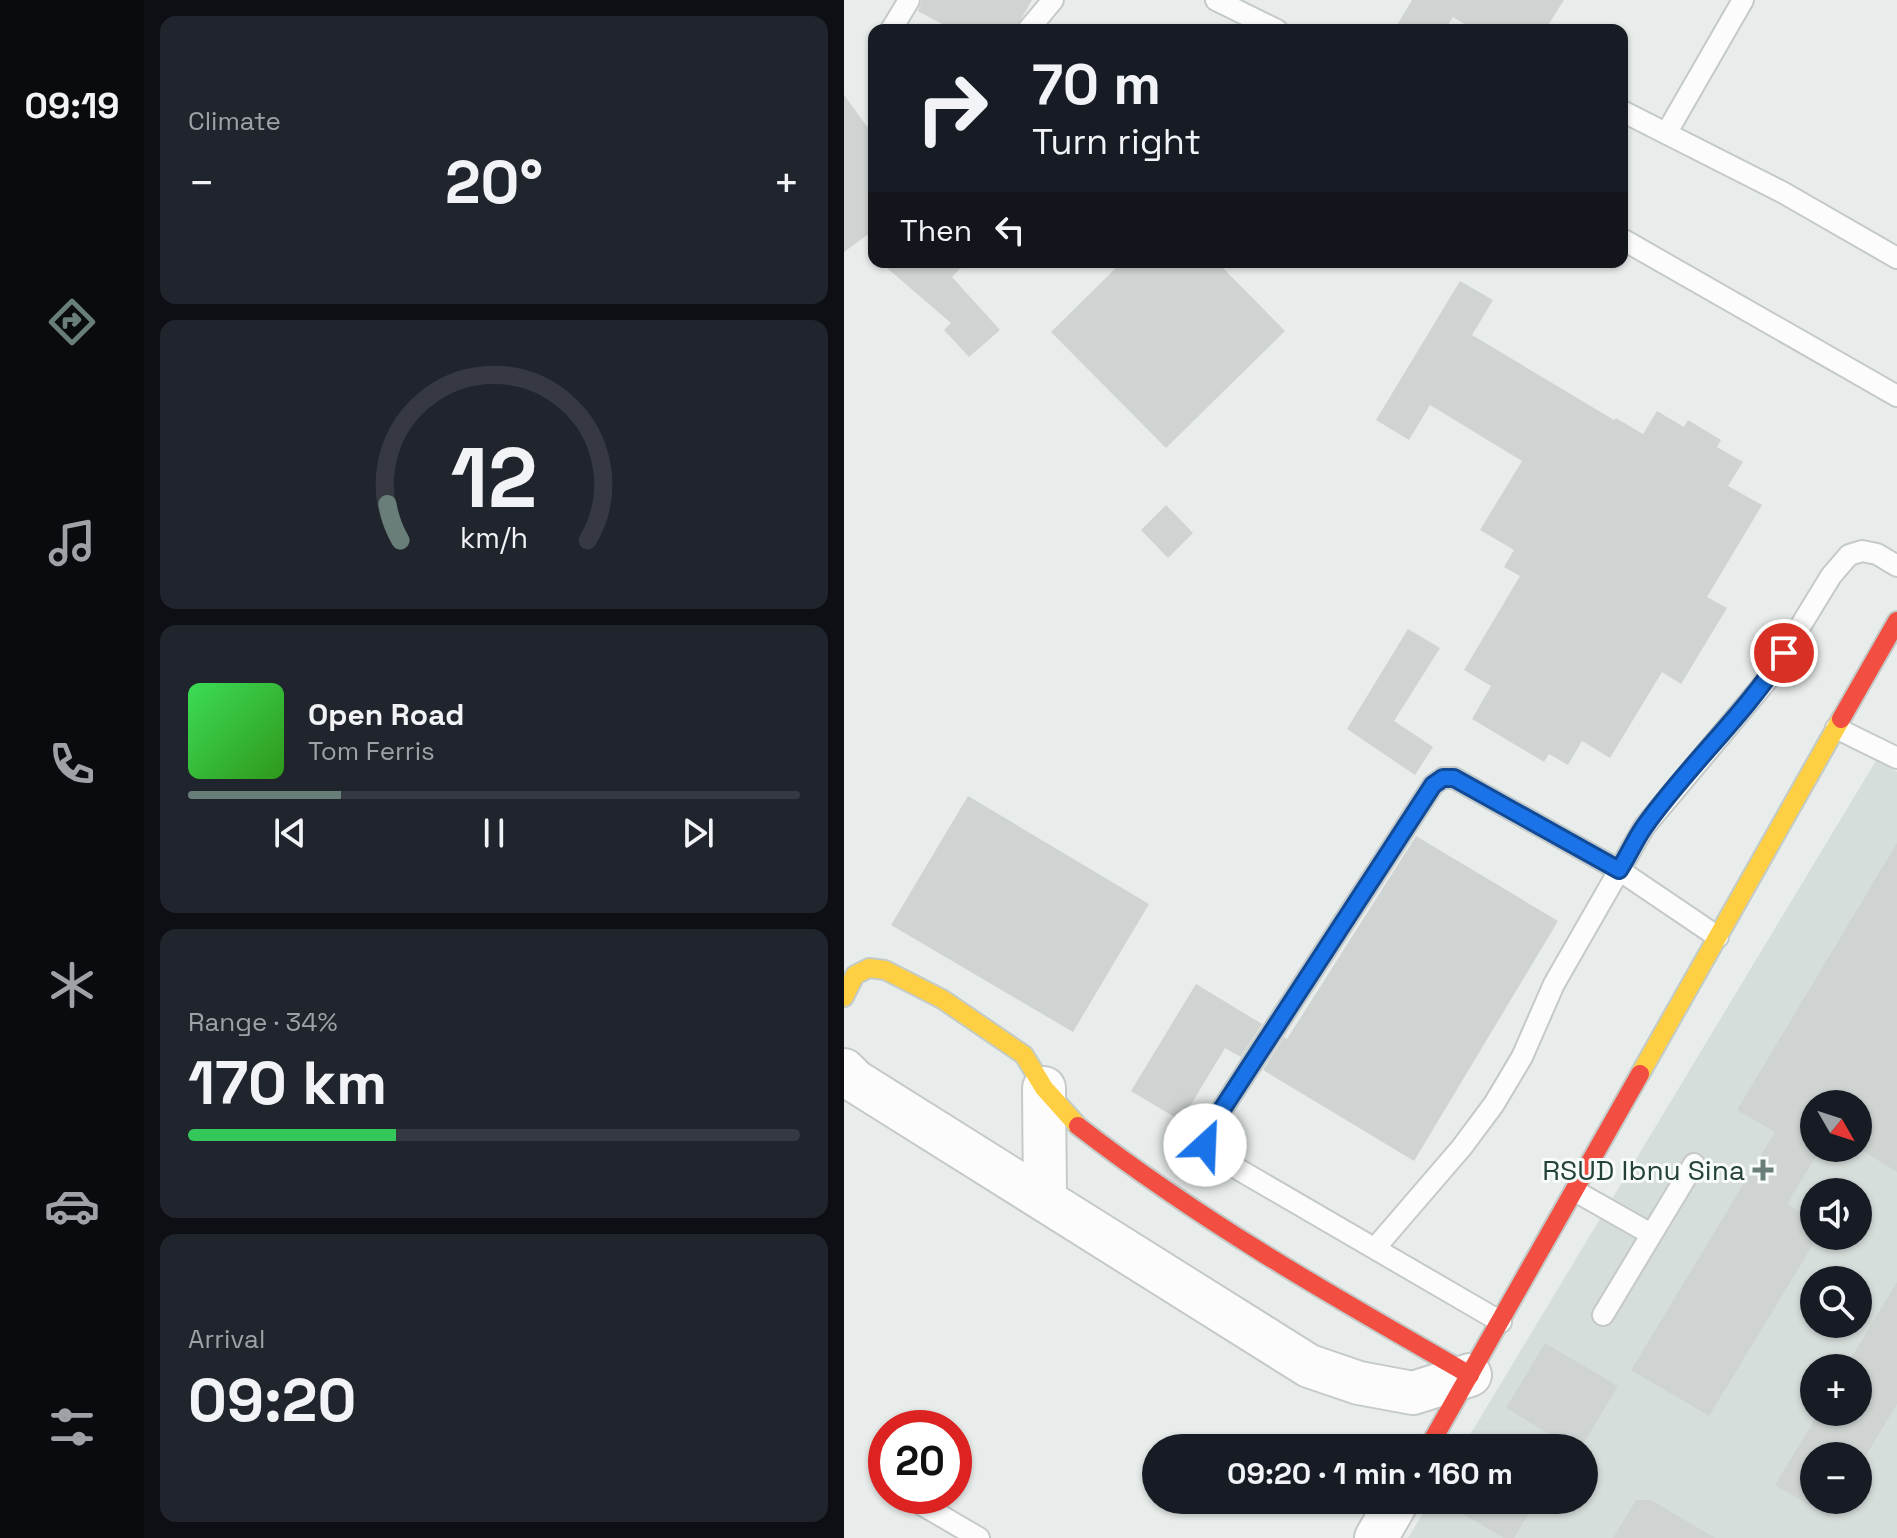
<!DOCTYPE html>
<html lang="en">
<head>
<meta charset="utf-8">
<style>
  body { margin:0; font-family:"Space Grotesk",sans-serif; background:#20242c; color:#f1f3f6; height:100vh; display:flex; flex-direction:column; font-size:30px; white-space:nowrap }
  * { box-sizing:border-box; margin:0 }
  p { font-size:26px; color:#9ea1a6 }
  .icon { flex:none; width:44px; height:44px; fill:none; stroke:currentColor; stroke-width:2; stroke-linecap:round; stroke-linejoin:round }
  .map { position:relative; flex:1; overflow:hidden }
  .side { display:flex; flex-direction:column; gap:16px; padding:16px; background:#0d0f14; width:700px }
  .side>* { flex:none }
  .banner { position:absolute; left:24px; top:24px; width:760px; height:244px; border-radius:16px; box-shadow:0 2px 6px #0004; background:#171b24; color:#f1f3f6; overflow:hidden }
  .needle { width:52px; rotate:129deg }
  .controls { position:absolute; left:956px; top:1090px; display:grid; gap:16px }
  .controls a { display:grid; place-items:center; width:72px; height:72px; border-radius:50%; background:#171b24; box-shadow:0 2px 6px #0004; font-size:40px }
  .speed { position:absolute; left:24px; top:1410px; display:flex; gap:16px; font-size:40px; font-weight:700; text-align:center }
  .speed>* { display:grid; place-content:center; width:104px; height:104px; border-radius:50%; background:#171b24; box-shadow:0 2px 6px #0004; line-height:1 }
  .speed .limit { border:12px solid #d22; background:#fff; color:#111 }
  .pin { position:absolute; display:grid; place-items:center; width:68px; height:68px; color:#fff; margin:-34px; border:4px solid #fff; border-radius:50%; box-shadow:0 2px 8px #0007 }
  .me { position:absolute; width:88px; margin:-44px; rotate:25deg; stroke-linejoin:round; filter:drop-shadow(0 0 6px #0008) }
  .turn { display:flex; align-items:center; gap:28px; height:168px; padding:0 32px; font-size:36px }
  .turn .icon { width:104px; height:104px; stroke-width:2.5 }
  .turn b { display:block; font-size:56px; line-height:68px }
  .then { display:flex; align-items:center; height:76px; padding:0 32px; background:#0003; gap:16px; font-size:30px }
  .big { font-size:60px; font-weight:600; line-height:1.1 }
  .side .tile { flex:1; display:flex; flex-direction:column; justify-content:center; gap:12px; min-width:0; padding:0 28px; border-radius:16px; background:#20242c }
  .side .dial { align-items:center; gap:0 }
  .dial svg { height:208px; overflow:visible; fill:none; stroke:#363941; stroke-width:7; stroke-linecap:round; text-anchor:middle }
  .dial text { fill:#f1f3f6; stroke:none }
  .song { display:flex; align-items:center; gap:24px }
  .cover { width:96px; height:96px; border-radius:12px; background:linear-gradient(135deg,hsl(130 70% 55%),hsl(110 70% 35%)) }
  .played { height:8px; border-radius:4px; background:linear-gradient(90deg,#697e78 25%,#363941 25%) }
  .keys { display:flex; justify-content:space-around; direction:ltr }
  .heat { display:flex; justify-content:space-between; align-items:center; font-size:44px; direction:ltr }
  .charge { height:12px; border-radius:6px; background:linear-gradient(90deg,#34c759 34%,#363941 0) }
  .trip { position:absolute; left:298px; top:1434px; width:456px; height:80px; border-radius:40px; background:#171b24; box-shadow:0 2px 6px #0004; font-weight:600; line-height:80px; text-align:center }
  main { display:flex; flex:1; min-height:0 }
  .tab-bar { display:flex; flex-direction:column; width:144px; justify-content:space-around; align-items:center; background:#090b0e; color:#9ea1a6 }
  .tab-bar .icon { width:56px; height:56px }
  .tab-bar .selected { color:#697e78 }
  .tab-bar b { font-size:36px; color:#f1f3f6 }
  .map>svg:first-child { display:block }
  .built { fill:#d6dedb; fill-rule:evenodd }
  .building { fill:#cfd4d2 }
  .lines { fill:none; stroke-linecap:round; stroke-linejoin:round }
  .lane-casing { stroke:#c5cac8; stroke-width:24 }
  .street-casing { stroke:#c5cac8; stroke-width:46 }
  .slow-casing { stroke:#c3cbc8; stroke-width:22 }
  .jam-casing { stroke:#c3cbc8; stroke-width:22 }
  .lane { stroke:#fcfcfc; stroke-width:20 }
  .street { stroke:#fcfcfc; stroke-width:42 }
  .slow { stroke:#ffcf43; stroke-width:18 }
  .jam { stroke:#f24e42; stroke-width:18 }
  .route-casing { stroke:#114b97; stroke-width:20 }
  .route { stroke:#1a73e8; stroke-width:14 }
  .poi-dot { fill:#697e78; stroke:#f7fbf9; stroke-width:3 }
  .labels { text-anchor:middle; stroke-width:6; stroke-linejoin:round; paint-order:stroke }
  .poi-label { font-size:28px; fill:#24423a; stroke:#f7fbf9; text-anchor:end }
</style>
</head>
<body>
<main>
<nav class="tab-bar">
<b>09:19</b>
<svg class="icon selected" aria-label="directions" viewBox="0 0 24 24"><path d="M12 3l9 9-9 9-9-9zM9 14v-3h6M13 9l2 2-2 2"/></svg>
<svg class="icon" aria-label="music" viewBox="0 0 24 24"><path d="M9 18V5l10-2v13"/><circle cx="6" cy="18" r="3"/><circle cx="16" cy="16" r="3"/></svg>
<svg class="icon" aria-label="phone" viewBox="0 0 24 24"><path d="M5 4h4l2 5-3 2q2 4 5 5l2-3 5 2v4C11 20 4 13 5 4z"/></svg>
<svg class="icon" aria-label="climate" viewBox="0 0 24 24"><path d="M12 3v18M4 7l16 10M4 17L20 7"/></svg>
<svg class="icon" aria-label="car" viewBox="0 0 24 24"><path d="M5 17H2v-5l4-1 3-4h7l3 4 3 1v5h-3M9 17h6M6 11h13"/><circle cx="7" cy="17" r="2"/><circle cx="17" cy="17" r="2"/></svg>
<svg class="icon" aria-label="filters" viewBox="0 0 24 24"><path d="M4 7h16M4 17h16"/><circle cx="9" cy="7" r="2"/><circle cx="15" cy="17" r="2"/></svg>
</nav>
<section class="side">
<div class="tile"><p>Climate</p>
<div class="heat"><a>−</a><b class="big">20°</b><a>+</a></div>
</div>
<div class="tile dial"><svg viewBox="0 0 100 80">
<path d="M14 69A42 42 0 1 1 86 69"/>
<path d="M14 69A42 42 0 0 1 9 55" stroke="#697e78"/>
<text x="50" y="56" font-size="32" font-weight="700">12</text>
<text x="50" y="72" font-size="11">km/h</text>
</svg></div>
<div class="tile">
<div class="song"><i class="cover"></i><div><b>Open Road</b><p>Tom Ferris</p></div></div>
<div class="played"></div>
<div class="keys"><svg class="icon" aria-label="previous" viewBox="0 0 24 24"><path d="M18 5L8 12l10 7zM5 5v14"/></svg><svg class="icon" aria-label="pause" viewBox="0 0 24 24"><path d="M8 5v14M16 5v14"/></svg><svg class="icon" aria-label="next" viewBox="0 0 24 24"><path d="M6 5l10 7-10 7zM19 5v14"/></svg></div>
</div>
<div class="tile"><p>Range · 34%</p><b class="big">170 km</b><div class="charge"></div></div>
<div class="tile"><p>Arrival</p><b class="big">09:20</b></div>
</section>
<div class="map">
<svg width="1053" height="1538" viewBox="0 0 1053 1538">
  <rect width="100%" height="100%" fill="#e8edeb"/>
  <path class="built" d="M 1033,759 L 1053,772 L 1053,1538 L 564,1538 L 587,1500 L 740,1500 L 740,1448 L 618,1448 ZM 970,1104 L 1014,1104 L 1014,1148 L 970,1148 ZM 970,1192 L 1014,1192 L 1014,1236 L 970,1236 ZM 970,1280 L 1014,1280 L 1014,1324 L 970,1324 ZM 970,1368 L 1014,1368 L 1014,1412 L 970,1412 ZM 970,1456 L 1014,1456 L 1014,1500 L 970,1500 Z"/>
  <g class="building">
    <path d="M 78,0 L 188,0 L 171,30 L 109,30 L 74,11 Z"/>
    <path d="M 568,0 L 720,0 L 701,30 L 630,30 L 609,17 L 601,30 L 550,30 Z"/>
    <path d="M 0,95 L 30,136 L 30,230 L 0,252 Z"/>
    <path d="M 36,262 L 122,262 L 108,277 L 156,330 L 125,357 L 100,330 L 107,323 Z"/>
    <path d="M 278,262 L 373,262 L 441,331 L 322,448 L 207,332 Z"/>
    <path d="M 616,281 L 649,300 L 628,335 L 770,420 L 772,418 L 799,434 L 813,411 L 840,427 L 844,420 L 877,440 L 873,447 L 899,462 L 884,486 L 918,505 L 863,597 L 883,608 L 837,684 L 818,672 L 766,758 L 738,741 L 724,765 L 705,754 L 700,762 L 628,719 L 647,686 L 620,670 L 676,576 L 660,567 L 670,550 L 636,530 L 678,461 L 586,405 L 565,440 L 532,420 Z"/>
    <path d="M 322,505 L 349,533 L 324,558 L 297,530 Z"/>
    <path d="M 564,629 L 596,648 L 550,721 L 589,747 L 571,775 L 503,729 Z"/>
    <path d="M 124,796 L 305,904 L 229,1032 L 47,925 Z"/>
    <path d="M 572,836 L 714,921 L 570,1161 L 419,1070 L 440,1037 L 443,1039 Z"/>
    <path d="M 1053,843 L 1053,1172 L 1014,1148 L 1014,1104 L 970,1104 L 970,1148 L 977,1148 L 943,1204 L 970,1220 L 970,1243 L 865,1416 L 787,1370 L 931,1132 L 893,1110 Z"/>
    <path d="M 352,984 L 418,1024 L 397,1057 L 381,1048 L 337,1121 L 287,1091 Z"/>
    <path d="M 1053,1282 L 1053,1404 L 1014,1469 L 1014,1456 L 970,1456 L 970,1500 L 995,1500 L 985,1517 L 931,1485 L 975,1412 L 1014,1412 L 1014,1368 L 1001,1368 Z"/>
    <path d="M 701,1343 L 774,1386 L 737,1448 L 728,1448 L 662,1408 Z"/>
    <path d="M 595,1500 L 693,1500 L 670,1538 L 660,1538 Z"/>
    <path d="M 792,1500 L 807,1500 L 871,1538 L 769,1538 Z"/>
  </g>
  <g class="lines">
    <g class="lane-casing">
      <g id="lane">
        <path d="M 372,0 L 433,30"/>
        <path d="M 47,30 L 65,0"/>
        <path d="M 184,30 L 209,0"/>
        <path d="M 778,111 L 938,192 L 1053,258"/>
        <path d="M 823,132 L 899,0"/>
        <path d="M 778,239 L 1053,396"/>
        <path d="M 992,728 L 1053,758"/>
        <path d="M 731,1191 L 807,1234"/>
        <path d="M 532,1247 L 618,1147 L 650,1104 L 678,1057 L 710,984 L 800,827 L 924,679 L 987,576 L 1005,555 L 1018,551 L 1033,554 L 1053,566"/>
        <path d="M 759,1315 L 850,1164"/>
        <path d="M 657,1322 L 368,1154 L 361,1145 L 360,1137 L 589,785 L 599,778 L 610,778 L 775,870 L 874,937"/>
        <path d="M 63,1496 L 135,1538"/>
      </g>
    </g>
    <g class="street-casing">
      <g id="street">
        <path d="M 0,1070 L 11,1081 L 465,1366 L 515,1383 L 569,1393 L 626,1375"/>
        <path d="M 200,1088 L 201,1200"/>
        <path d="M 532,1538 L 554,1500"/>
      </g>
    </g>
    <g class="slow-casing">
      <g id="slow">
        <path d="M 0,997 L 11,975 L 25,968 L 41,970 L 98,999 L 180,1055 L 200,1088 L 234,1126"/>
        <path d="M 796,1074 L 997,719"/>
      </g>
    </g>
    <g class="jam-casing">
      <g id="jam">
        <path d="M 997,719 L 1053,621"/>
        <path d="M 234,1126 C 358,1222 490,1297 626,1375"/>
        <path d="M 584,1448 L 796,1074"/>
      </g>
    </g>
    <use href="#lane" class="lane"/>
    <use href="#street" class="street"/>
    <use href="#slow" class="slow"/>
    <use href="#jam" class="jam"/>
  </g>
  <g class="lines">
    <g class="route-casing">
      <path id="route" d="M 361,1145 L 360,1137 L 589,785 L 599,778 L 610,778 L 775,870 C 784,856 791,840 800,827 C 843,766 900,716 940,653"/>
    </g>
    <use href="#route" class="route"/>
  </g>
  <path class="poi-dot" d="M915 1158h8v8h8v8h-8v8h-8v-8h-8v-8h8z"/>
  <g class="labels">
    <g class="poi-label">
      <text x="901" y="1180">RSUD Ibnu Sina</text>
    </g>
  </g>
</svg>
<div class="controls">
<a><svg class="needle" viewBox="-14 -14 28 28"><path d="M0-13l5 13h-10z" fill="#e53935"/><path d="M0 13l5-13h-10z" fill="#9ea1a6"/></svg></a>
<a><svg class="icon" aria-label="sound" viewBox="0 0 24 24"><path d="M4 9h4l5-4v14l-5-4H4zM17 9q2 3 0 6"/></svg></a>
<a><svg class="icon" aria-label="search" viewBox="0 0 24 24"><circle cx="10" cy="10" r="6"/><path d="M15 15l6 6"/></svg></a>
<a>+</a>
<a>−</a>
</div>
<div class="speed"><div class="limit">20</div></div>
<div class="pin" style="left:940px;top:653px;background:#d93025"><svg class="icon" aria-label="arrive" viewBox="0 0 24 24"><path d="M6 21V4h12l-3 4 3 4H6"/></svg></div>
<svg class="me" style="left:361px;top:1145px" viewBox="-20 -20 40 40"><circle r="19" fill="#fff"/><path d="M0-13L10 11 0 6-10 11z" fill="#1a73e8"/></svg>
<div class="trip">09:20 · 1 min · 160 m</div>
<div class="banner">
<div class="turn"><svg class="icon" aria-label="right" viewBox="0 0 24 24"><path d="M7 20v-9h11M14 6l5 5-5 5"/></svg><div><b>70 m</b>Turn right</div></div>
<div class="then">Then<svg class="icon" aria-label="left" viewBox="0 0 24 24"><path d="M17 20v-9H6M10 6l-5 5 5 5"/></svg></div>
</div>
</div>
</main>
</body>
</html>
